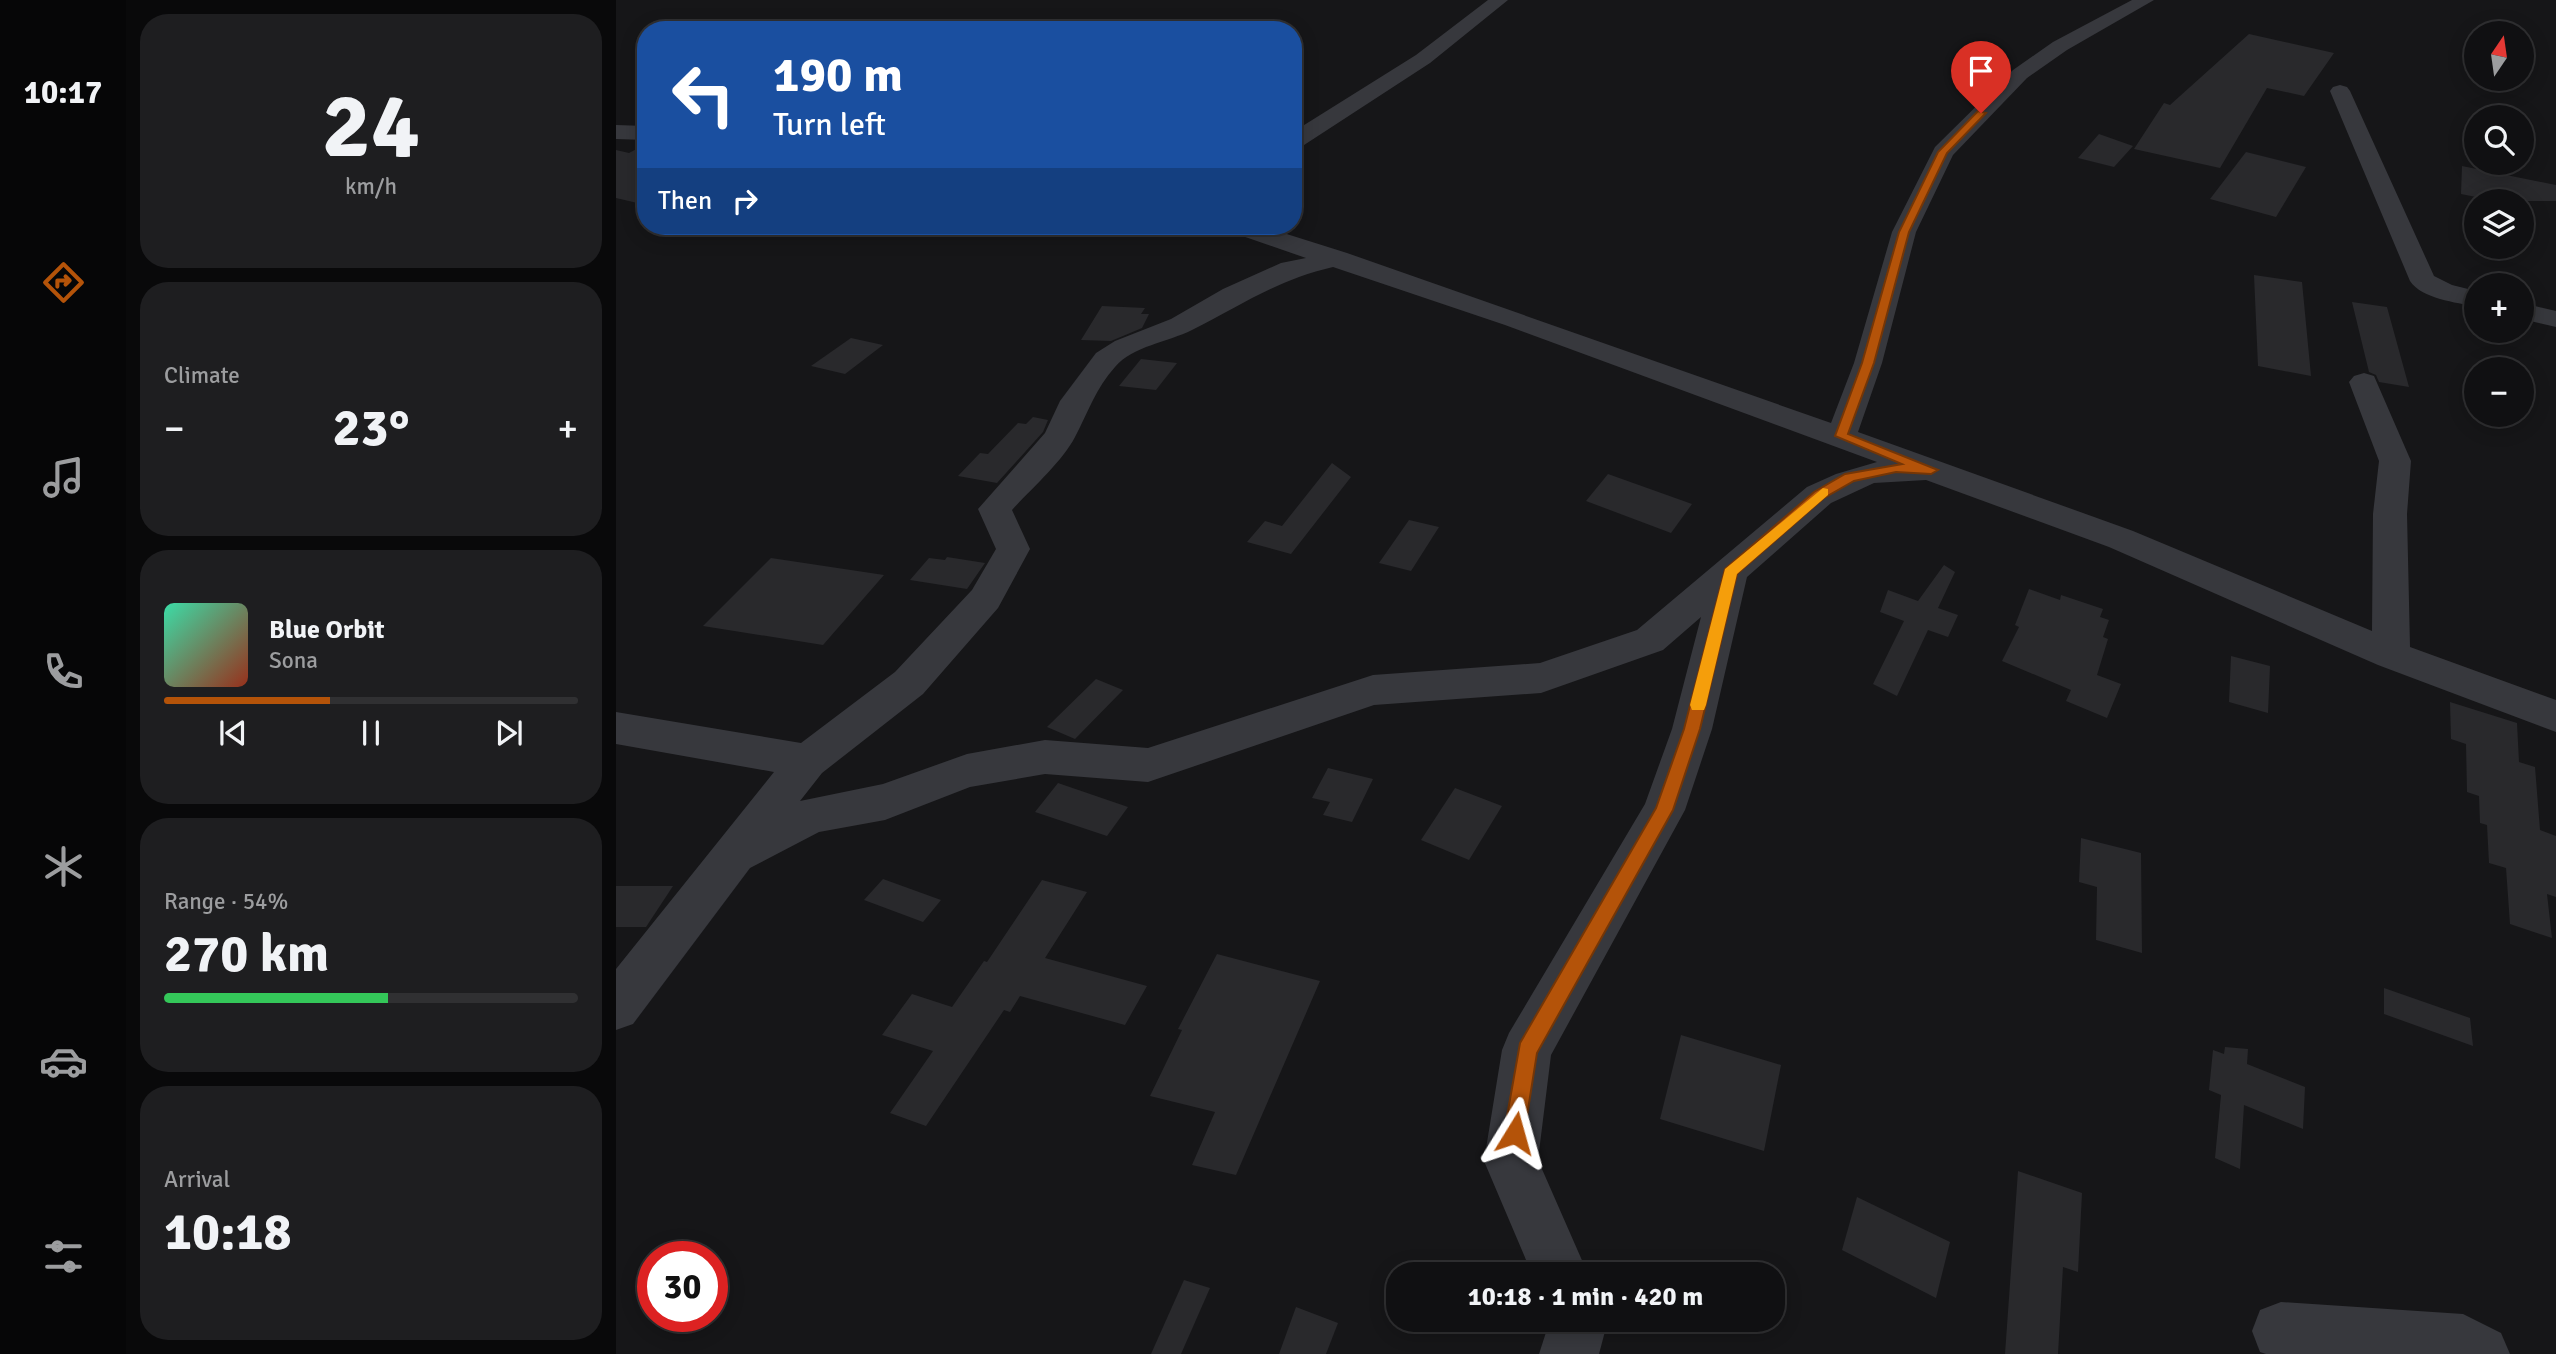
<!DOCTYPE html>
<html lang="en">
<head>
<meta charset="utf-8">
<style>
  body { margin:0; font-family:Signika,sans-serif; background:#1e1e20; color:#f1f3f6; height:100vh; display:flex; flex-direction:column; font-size:26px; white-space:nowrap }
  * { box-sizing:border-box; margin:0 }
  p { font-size:23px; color:#9c9d9f }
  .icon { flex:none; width:38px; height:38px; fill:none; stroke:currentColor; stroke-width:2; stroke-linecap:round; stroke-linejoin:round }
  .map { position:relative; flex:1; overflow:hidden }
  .sheet { display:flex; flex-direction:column; gap:14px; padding:14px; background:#09090a; width:490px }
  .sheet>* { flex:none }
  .hud { position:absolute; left:21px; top:21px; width:665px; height:214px; border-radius:28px; box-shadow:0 4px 18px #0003,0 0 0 2px #303032; background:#1a4fa0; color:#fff; overflow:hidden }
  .needle { width:46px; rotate:13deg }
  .buttons { position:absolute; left:1848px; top:21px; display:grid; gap:14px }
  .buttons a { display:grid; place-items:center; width:70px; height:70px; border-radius:50%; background:#101012; box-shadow:0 4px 18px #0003,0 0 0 2px #303032; font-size:35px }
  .speed { position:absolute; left:21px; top:1241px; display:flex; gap:14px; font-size:35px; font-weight:700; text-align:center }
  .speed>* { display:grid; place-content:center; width:91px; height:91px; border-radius:50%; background:#101012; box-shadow:0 4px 18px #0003,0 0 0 2px #303032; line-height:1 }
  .speed .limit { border:10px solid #d22; background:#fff; color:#111 }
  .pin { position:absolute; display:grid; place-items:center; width:60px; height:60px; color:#fff; margin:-72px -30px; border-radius:50% 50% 50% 0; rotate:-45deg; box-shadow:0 0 7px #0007 }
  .pin .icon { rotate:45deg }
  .me { position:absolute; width:77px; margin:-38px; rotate:8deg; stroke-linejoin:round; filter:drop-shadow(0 0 5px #0008) }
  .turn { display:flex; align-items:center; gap:24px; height:147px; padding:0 21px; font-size:32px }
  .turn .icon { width:91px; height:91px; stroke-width:2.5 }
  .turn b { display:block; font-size:49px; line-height:60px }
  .then { display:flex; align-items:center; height:66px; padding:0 21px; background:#0003; gap:14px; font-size:26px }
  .big { font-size:52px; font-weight:700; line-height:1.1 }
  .sheet .card { flex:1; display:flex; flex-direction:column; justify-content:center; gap:10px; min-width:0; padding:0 24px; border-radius:28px; background:#1e1e20 }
  .sheet .dial { align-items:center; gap:0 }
  .dial b { font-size:91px; line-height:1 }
  .song { display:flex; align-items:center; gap:21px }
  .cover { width:84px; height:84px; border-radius:10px; background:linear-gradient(135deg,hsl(160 70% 55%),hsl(10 70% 35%)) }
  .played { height:7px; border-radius:4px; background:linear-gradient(90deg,#b45309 40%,#303032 40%) }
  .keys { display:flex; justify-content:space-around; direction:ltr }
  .heat { display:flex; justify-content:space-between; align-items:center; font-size:38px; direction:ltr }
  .charge { height:10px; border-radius:5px; background:linear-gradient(90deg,#34c759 54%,#303032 0) }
  .trip { position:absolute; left:770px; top:1262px; width:399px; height:70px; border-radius:28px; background:#101012; box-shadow:0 4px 18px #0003,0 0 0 2px #303032; font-weight:700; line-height:70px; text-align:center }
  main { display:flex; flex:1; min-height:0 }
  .menu { display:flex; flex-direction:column; width:126px; justify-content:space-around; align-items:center; background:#060607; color:#9c9d9f }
  .menu .icon { width:49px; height:49px }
  .menu .current { color:#b45309 }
  .menu b { font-size:32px; color:#f1f3f6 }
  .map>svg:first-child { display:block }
  .building { fill:#29292c }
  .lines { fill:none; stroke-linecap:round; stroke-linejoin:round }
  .street { fill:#37383d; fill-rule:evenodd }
  .route { fill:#b45309; stroke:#753606; stroke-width:2 }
  .slow { fill:#f59e0b }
</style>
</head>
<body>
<main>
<nav class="menu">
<b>10:17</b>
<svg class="icon current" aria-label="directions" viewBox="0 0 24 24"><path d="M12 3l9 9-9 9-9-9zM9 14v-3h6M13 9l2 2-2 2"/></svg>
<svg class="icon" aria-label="music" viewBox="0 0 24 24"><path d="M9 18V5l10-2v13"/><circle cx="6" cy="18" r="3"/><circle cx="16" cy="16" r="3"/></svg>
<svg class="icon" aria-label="phone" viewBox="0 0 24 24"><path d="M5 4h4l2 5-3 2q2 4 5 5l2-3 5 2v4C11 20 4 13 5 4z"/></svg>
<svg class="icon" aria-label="climate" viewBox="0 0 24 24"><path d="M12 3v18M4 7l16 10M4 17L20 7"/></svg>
<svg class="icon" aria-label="car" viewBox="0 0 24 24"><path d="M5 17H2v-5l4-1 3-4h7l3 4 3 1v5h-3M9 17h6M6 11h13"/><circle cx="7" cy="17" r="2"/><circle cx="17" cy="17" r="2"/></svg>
<svg class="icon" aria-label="filters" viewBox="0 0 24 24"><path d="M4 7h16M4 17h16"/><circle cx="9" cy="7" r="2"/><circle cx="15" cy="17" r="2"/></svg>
</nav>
<section class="sheet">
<div class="card dial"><b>24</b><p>km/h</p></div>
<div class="card"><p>Climate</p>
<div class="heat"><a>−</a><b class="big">23°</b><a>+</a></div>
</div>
<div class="card">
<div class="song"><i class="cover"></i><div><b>Blue Orbit</b><p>Sona</p></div></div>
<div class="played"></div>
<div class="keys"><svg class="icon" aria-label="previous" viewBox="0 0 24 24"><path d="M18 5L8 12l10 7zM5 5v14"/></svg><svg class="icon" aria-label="pause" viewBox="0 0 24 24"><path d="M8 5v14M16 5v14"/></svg><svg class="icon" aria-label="next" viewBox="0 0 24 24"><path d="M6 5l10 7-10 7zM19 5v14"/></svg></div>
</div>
<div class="card"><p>Range · 54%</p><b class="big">270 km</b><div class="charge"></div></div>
<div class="card"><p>Arrival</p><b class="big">10:18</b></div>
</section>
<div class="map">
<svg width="1940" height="1354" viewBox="0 0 1940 1354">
  <rect width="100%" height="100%" fill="#161618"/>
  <g class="building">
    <path d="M 1633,34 L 1718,53 L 1688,96 L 1651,88 L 1604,168 L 1518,149 L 1548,103 L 1554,105 Z"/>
    <path d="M 1483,134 L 1517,146 L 1498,167 L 1462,158 Z"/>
    <path d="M 30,144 L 30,205 L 0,198 L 0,150 L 13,153 Z"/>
    <path d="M 1630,152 L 1690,167 L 1660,217 L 1594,199 Z"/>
    <path d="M 1846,166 L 1940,185 L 1940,201 L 1880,201 L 1845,194 Z"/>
    <path d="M 1638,275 L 1686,282 L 1695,376 L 1642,366 Z"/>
    <path d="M 1736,302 L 1771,307 L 1793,387 L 1763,382 L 1760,375 L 1753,372 Z"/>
    <path d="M 486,306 L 529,308 L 525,314 L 533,314 L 526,328 L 495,341 L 465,340 Z"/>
    <path d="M 235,338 L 267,345 L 229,374 L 195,366 Z"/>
    <path d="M 525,359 L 561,363 L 540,390 L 503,386 Z"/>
    <path d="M 417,417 L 432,420 L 427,432 L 381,483 L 342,476 L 364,453 L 372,454 L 402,423 L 410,424 Z"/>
    <path d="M 716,463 L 735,477 L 675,554 L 631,542 L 649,521 L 666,526 Z"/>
    <path d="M 992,474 L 1076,504 L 1055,533 L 970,501 Z"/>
    <path d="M 793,520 L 823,527 L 795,571 L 763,563 Z"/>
    <path d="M 331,557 L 369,563 L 351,589 L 294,580 L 313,558 L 329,560 Z"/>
    <path d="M 155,558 L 268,575 L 207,645 L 87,626 Z"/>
    <path d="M 1328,565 L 1339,572 L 1322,608 L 1342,615 L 1332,637 L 1312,630 L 1281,696 L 1257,684 L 1288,621 L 1264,612 L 1272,590 L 1302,601 Z"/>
    <path d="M 1413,589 L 1444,600 L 1445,595 L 1487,609 L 1484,617 L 1493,620 L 1487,637 L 1492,639 L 1481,675 L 1505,684 L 1491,718 L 1450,701 L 1455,690 L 1386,661 L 1403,627 L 1399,625 Z"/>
    <path d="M 1615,656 L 1654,666 L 1652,713 L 1613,702 Z"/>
    <path d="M 480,679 L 507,690 L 459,739 L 431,727 Z"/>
    <path d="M 1834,702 L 1901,723 L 1903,762 L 1919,767 L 1924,830 L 1940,836 L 1940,897 L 1931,894 L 1936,938 L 1894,924 L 1890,868 L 1873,863 L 1871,825 L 1864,823 L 1863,796 L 1851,792 L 1850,744 L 1835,739 Z"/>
    <path d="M 712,768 L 757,779 L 736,822 L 707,815 L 714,802 L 696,798 Z"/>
    <path d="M 442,783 L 512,807 L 491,836 L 419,812 Z"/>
    <path d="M 839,788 L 886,806 L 853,860 L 805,840 Z"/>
    <path d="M 1465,838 L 1525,853 L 1526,953 L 1480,940 L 1481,887 L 1463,882 Z"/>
    <path d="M 267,879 L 325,900 L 307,922 L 248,900 Z"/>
    <path d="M 426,880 L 471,892 L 429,958 L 531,986 L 509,1025 L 404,996 L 394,1012 L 388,1010 L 310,1126 L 274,1113 L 317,1051 L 266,1035 L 296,994 L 336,1007 L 368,961 L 371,962 Z"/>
    <path d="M 0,886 L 57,886 L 30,927 L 0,927 Z"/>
    <path d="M 601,954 L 704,981 L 620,1175 L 576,1165 L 599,1112 L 534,1096 L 566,1030 L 562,1029 Z"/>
    <path d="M 1768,988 L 1854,1018 L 1857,1046 L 1768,1014 Z"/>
    <path d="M 1065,1035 L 1165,1065 L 1148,1151 L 1044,1119 Z"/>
    <path d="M 1609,1047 L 1632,1049 L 1631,1064 L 1689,1087 L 1687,1129 L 1628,1105 L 1624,1169 L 1599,1158 L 1605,1095 L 1593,1090 L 1597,1050 L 1608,1054 Z"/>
    <path d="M 1402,1171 L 1466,1193 L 1462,1272 L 1447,1267 L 1442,1354 L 1389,1354 Z"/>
    <path d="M 1241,1197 L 1334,1242 L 1320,1298 L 1226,1250 Z"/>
    <path d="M 568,1280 L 594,1288 L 565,1354 L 535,1354 Z"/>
    <path d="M 680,1307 L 722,1323 L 710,1354 L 663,1354 Z"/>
  </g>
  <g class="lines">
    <g class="street">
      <path d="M 872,0 L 892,0 L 814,63 L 685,147 L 677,149 L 677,132 L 800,55 Z"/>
      <path d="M 1516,0 L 1538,0 L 1451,50 L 1411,78 L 1337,155 L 1300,232 L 1266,363 L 1242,432 L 1517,531 L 1756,631 L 1757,514 L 1763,461 L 1733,382 L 1738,376 L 1748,373 L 1758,376 L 1795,461 L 1791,514 L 1794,647 L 1940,700 L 1940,732 L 1762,665 L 1493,547 L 1310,480 L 1258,483 L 1215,503 L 1131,577 L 1096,729 L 1069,810 L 935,1055 L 922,1160 L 972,1274 L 916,1274 L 868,1161 L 886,1050 L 893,1033 L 1029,804 L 1056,729 L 1085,617 L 1047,650 L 925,693 L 758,705 L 532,782 L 429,774 L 354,787 L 269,820 L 203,832 L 134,868 L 17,1024 L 0,1030 L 0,969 L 158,772 L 0,744 L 0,712 L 185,743 L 279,672 L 356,590 L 380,549 L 362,509 L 429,433 L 444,401 L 480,353 L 499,341 L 555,319 L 607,289 L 665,263 L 690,258 L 612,231 L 609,226 L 645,226 L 731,253 L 1215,423 L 1238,363 L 1276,232 L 1319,147 L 1397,70 L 1437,42 ZM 717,267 L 889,325 L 1261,462 L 1220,474 L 1191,487 L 1021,630 L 924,663 L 757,675 L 532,748 L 429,740 L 351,754 L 267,784 L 184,801 L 206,773 L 307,694 L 382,608 L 414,549 L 396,510 C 415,489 446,462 459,437 C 472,412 480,388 499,367 C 517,346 552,342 576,330 C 626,305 661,280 717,267 Z"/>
      <path d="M 1724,85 L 1731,87 L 1734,91 L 1818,276 L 1836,285 L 1860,291 L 1860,307 C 1840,302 1806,299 1794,281 L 1714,91 L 1717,87 Z"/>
      <path d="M 0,125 L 30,126 L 30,140 L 0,139 Z"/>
      <path d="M 1906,303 L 1940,311 L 1940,327 L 1906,319 Z"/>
      <path d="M 1665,1302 L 1847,1314 L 1885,1333 L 1894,1354 L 1650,1354 L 1644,1352 L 1636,1331 L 1644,1310 Z"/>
      <path d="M 934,1320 L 992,1320 L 983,1354 L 923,1354 Z"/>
    </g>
  </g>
  <path class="route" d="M 1362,111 L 1370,113 L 1331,153 L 1293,232 L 1258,363 L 1232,434 L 1322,470 L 1315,474 L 1280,472 L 1238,481 L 1208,498 L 1121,574 L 1084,729 L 1057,810 L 921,1053 L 907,1141 L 899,1144 L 891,1141 L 888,1133 L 904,1043 L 1040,808 L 1068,729 L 1109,569 L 1198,492 L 1229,474 L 1286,464 L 1219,436 L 1246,363 L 1283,232 L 1322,152 Z"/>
  <path class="slow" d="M 1207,488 L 1212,489 L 1212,495 L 1121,574 L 1090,705 L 1088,710 L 1076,710 L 1074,705 L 1109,569 Z"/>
</svg>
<div class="buttons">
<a><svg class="needle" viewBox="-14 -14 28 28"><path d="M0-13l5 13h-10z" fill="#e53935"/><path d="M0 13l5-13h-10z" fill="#9c9d9f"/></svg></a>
<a><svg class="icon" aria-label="search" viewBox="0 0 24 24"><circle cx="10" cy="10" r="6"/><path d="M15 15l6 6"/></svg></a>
<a><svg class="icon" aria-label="layers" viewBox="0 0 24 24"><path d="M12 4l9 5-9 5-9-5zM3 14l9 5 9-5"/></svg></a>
<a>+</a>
<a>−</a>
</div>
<div class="speed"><div class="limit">30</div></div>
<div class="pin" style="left:1365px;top:113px;background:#d93025"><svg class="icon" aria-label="arrive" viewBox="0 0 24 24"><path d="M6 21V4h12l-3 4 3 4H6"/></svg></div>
<svg class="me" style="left:899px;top:1133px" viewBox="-20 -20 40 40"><path d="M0-17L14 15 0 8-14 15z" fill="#b45309" stroke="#fff" stroke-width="4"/></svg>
<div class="trip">10:18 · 1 min · 420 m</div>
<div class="hud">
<div class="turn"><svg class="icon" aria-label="left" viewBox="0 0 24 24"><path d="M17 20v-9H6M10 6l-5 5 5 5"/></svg><div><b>190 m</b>Turn left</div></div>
<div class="then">Then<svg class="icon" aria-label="right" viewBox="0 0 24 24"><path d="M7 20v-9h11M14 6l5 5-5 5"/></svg></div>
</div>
</div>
</main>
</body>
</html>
